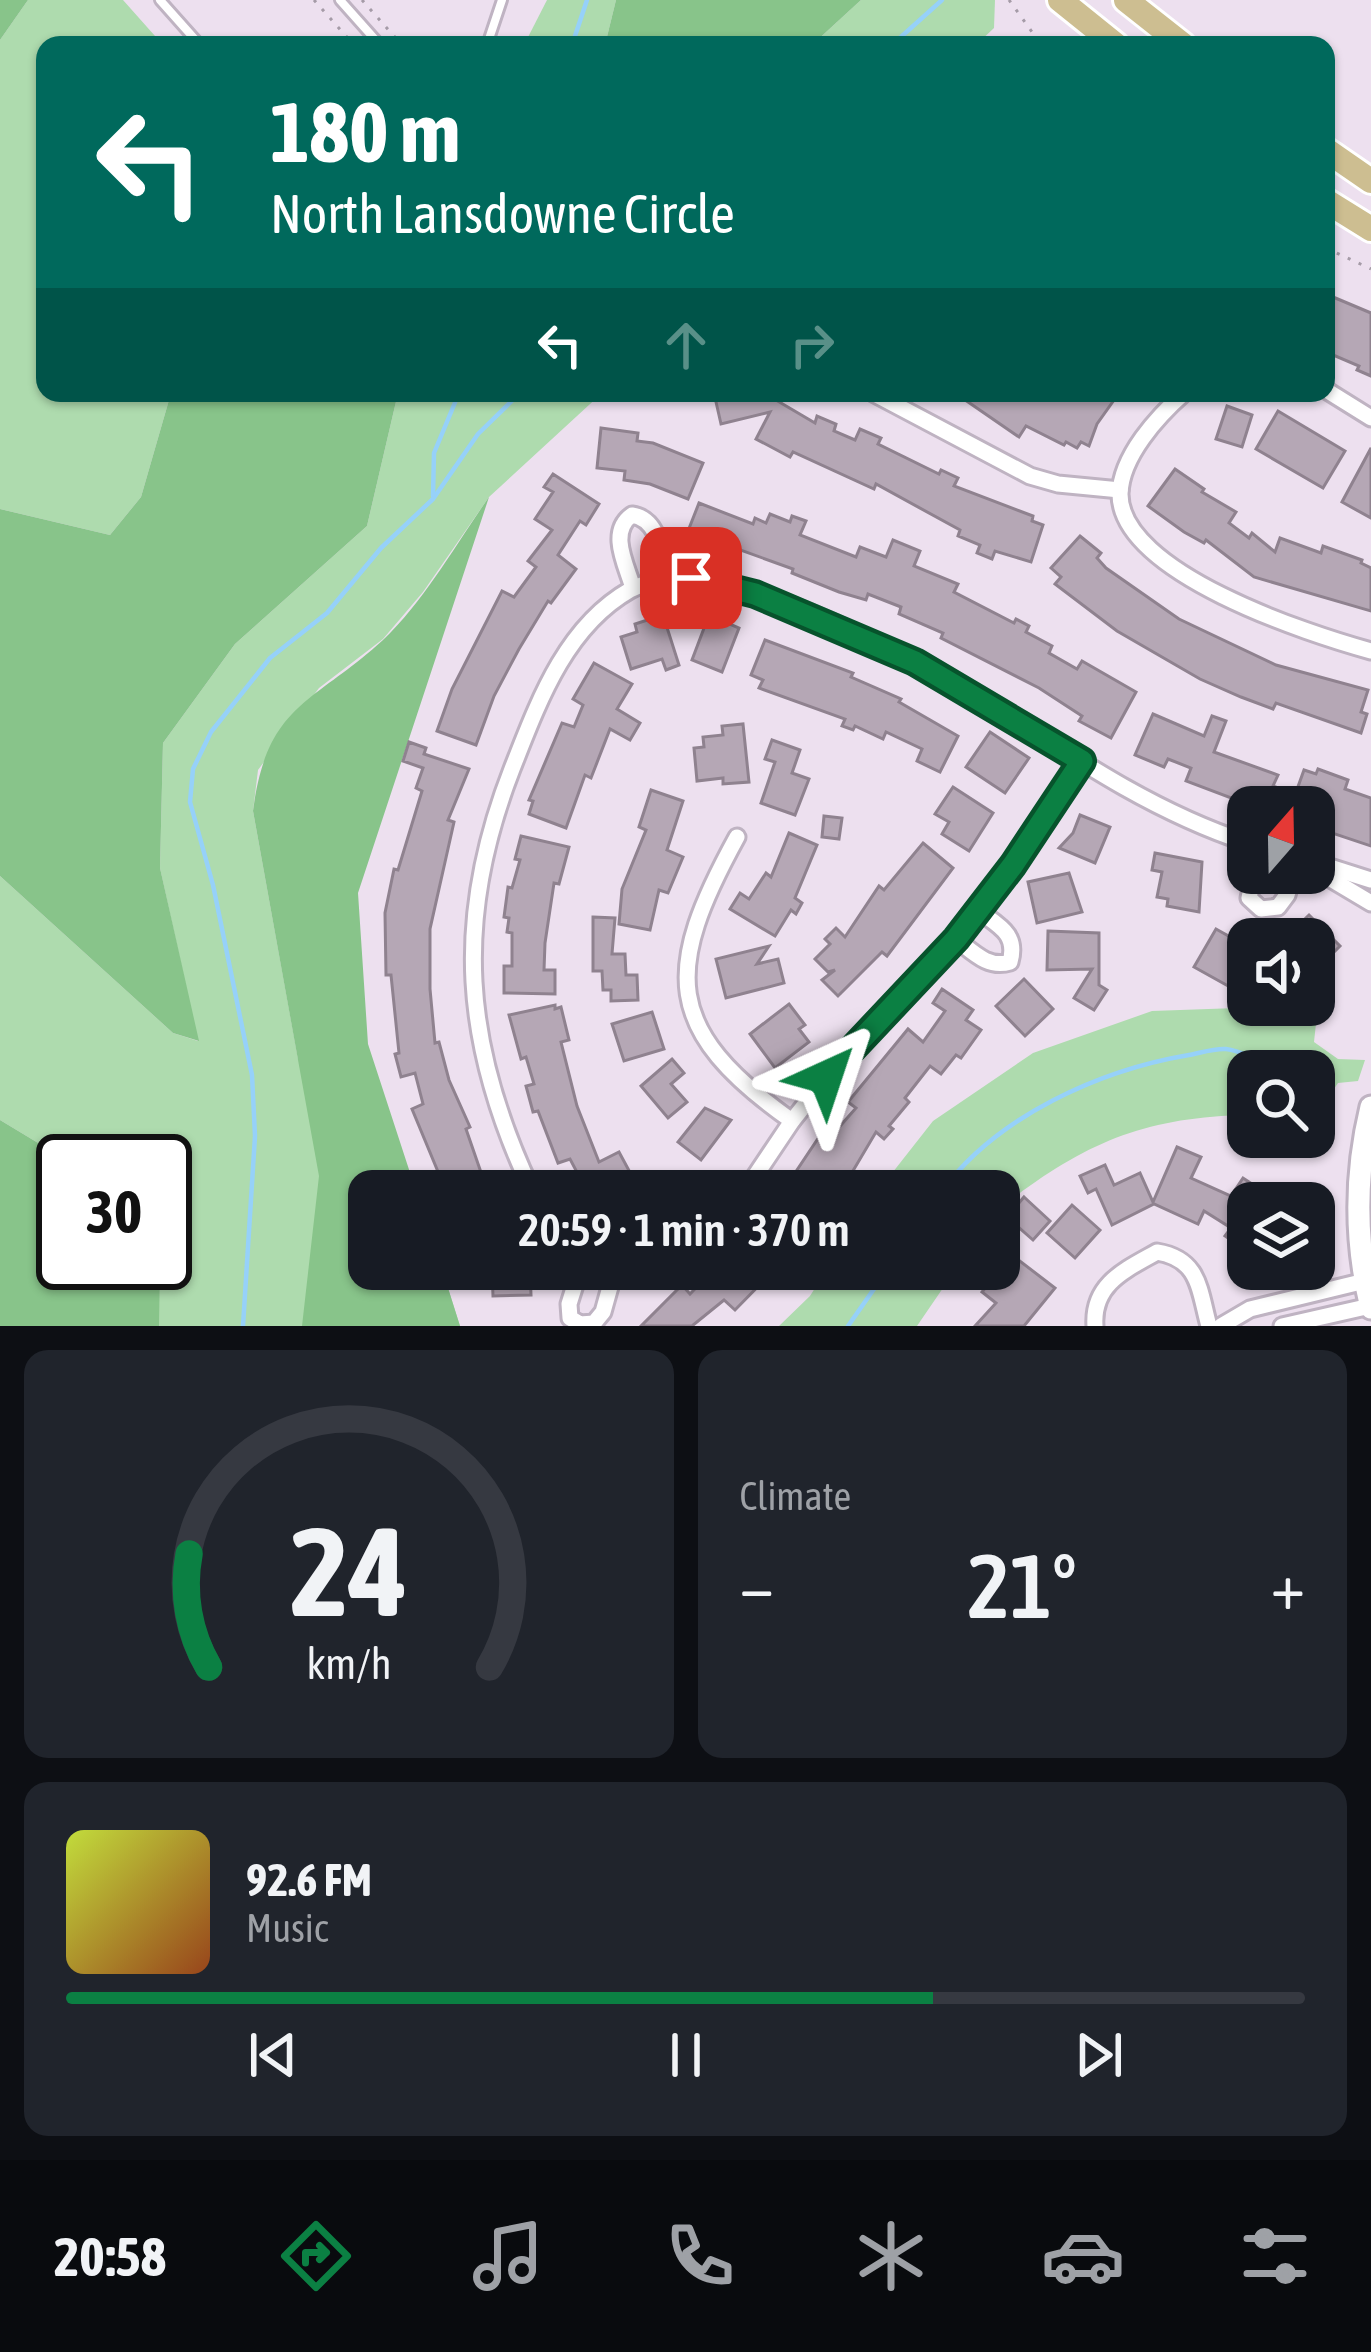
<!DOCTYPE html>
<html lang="en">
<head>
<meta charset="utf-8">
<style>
  body { margin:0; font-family:"Asap Condensed",sans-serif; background:#20242c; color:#f1f3f6; height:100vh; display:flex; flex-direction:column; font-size:45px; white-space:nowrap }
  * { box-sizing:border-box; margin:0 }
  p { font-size:39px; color:#9ea1a6 }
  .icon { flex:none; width:66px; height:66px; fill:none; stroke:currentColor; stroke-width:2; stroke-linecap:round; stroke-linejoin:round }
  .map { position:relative; height:1326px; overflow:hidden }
  .drawer { display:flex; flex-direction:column; gap:24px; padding:24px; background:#0d0f14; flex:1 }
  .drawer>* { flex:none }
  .top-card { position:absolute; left:36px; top:36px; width:1299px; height:366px; border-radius:24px; box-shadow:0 3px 9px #0004; background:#00695c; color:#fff; overflow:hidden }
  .needle { width:78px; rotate:20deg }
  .buttons { position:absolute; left:1227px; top:786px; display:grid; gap:24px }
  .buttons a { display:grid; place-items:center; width:108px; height:108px; border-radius:24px; background:#171b24; box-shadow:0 3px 9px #0004; font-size:60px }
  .speed { position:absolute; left:36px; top:1134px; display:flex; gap:24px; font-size:60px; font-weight:700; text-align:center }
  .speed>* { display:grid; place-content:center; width:156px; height:156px; border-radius:50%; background:#171b24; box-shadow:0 3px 9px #0004; line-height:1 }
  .speed .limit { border:6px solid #111; border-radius:18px; background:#fff; color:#111 }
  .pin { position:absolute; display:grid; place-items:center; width:102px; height:102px; color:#fff; margin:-51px; border-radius:24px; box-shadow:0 6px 18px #0006 }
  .me { position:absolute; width:132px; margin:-66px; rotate:42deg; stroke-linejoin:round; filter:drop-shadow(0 0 9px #0008) }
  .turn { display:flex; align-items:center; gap:42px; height:252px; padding:0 36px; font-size:54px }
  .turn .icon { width:156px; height:156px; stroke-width:2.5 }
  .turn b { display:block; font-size:84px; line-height:102px }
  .lanes { display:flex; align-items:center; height:114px; padding:0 36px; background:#0003; justify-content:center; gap:60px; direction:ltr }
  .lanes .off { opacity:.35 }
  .big { font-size:90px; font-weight:600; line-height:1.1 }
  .drawer .card { flex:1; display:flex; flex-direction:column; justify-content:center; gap:18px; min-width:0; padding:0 42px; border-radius:24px; background:#20242c }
  .drawer .dial { align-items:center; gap:0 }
  .dial svg { height:312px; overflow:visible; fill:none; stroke:#363941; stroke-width:7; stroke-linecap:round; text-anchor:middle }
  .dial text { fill:#f1f3f6; stroke:none }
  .song { display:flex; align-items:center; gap:36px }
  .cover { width:144px; height:144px; border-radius:18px; background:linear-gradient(135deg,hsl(70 70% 55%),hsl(20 70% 35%)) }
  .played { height:12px; border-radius:6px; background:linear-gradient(90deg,#0b8043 70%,#363941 70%) }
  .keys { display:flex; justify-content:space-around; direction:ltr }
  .heat { display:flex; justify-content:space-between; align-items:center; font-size:66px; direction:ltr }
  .drawer .tiles { flex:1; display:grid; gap:24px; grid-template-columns:1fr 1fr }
  .card:last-child { grid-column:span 2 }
  .trip { position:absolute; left:348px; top:1170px; width:672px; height:120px; border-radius:24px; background:#171b24; box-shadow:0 3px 9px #0004; font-weight:600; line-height:120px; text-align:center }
  .menu { display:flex; height:192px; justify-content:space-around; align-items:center; background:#090b0e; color:#9ea1a6 }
  .menu .icon { width:84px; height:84px }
  .menu .current { color:#0b8043 }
  .menu b { font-size:54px; color:#f1f3f6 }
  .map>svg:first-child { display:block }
  .green { fill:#aedbae }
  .forest { fill:#88c48a }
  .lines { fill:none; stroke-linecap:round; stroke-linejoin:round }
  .stream { stroke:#96d1f9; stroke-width:4.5 }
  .building { fill:#b5a7b5; stroke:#8f828f; stroke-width:3 }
  .lane-casing { stroke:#bfb3c2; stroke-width:14 }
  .street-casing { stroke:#bfb3c2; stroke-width:21 }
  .secondary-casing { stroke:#bfb3c2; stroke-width:27 }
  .primary-casing { stroke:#fff; stroke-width:30 }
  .path { stroke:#a59ba7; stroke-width:3; stroke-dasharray:3 9; stroke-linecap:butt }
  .lane { stroke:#fff; stroke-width:8 }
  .street { stroke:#fff; stroke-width:15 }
  .secondary { stroke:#fff; stroke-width:21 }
  .primary { stroke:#cdbe91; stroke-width:24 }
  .route-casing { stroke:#07532c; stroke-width:30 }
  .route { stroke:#0b8043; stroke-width:21 }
</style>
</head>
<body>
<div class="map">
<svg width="1371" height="1326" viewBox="0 0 1371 1326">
  <rect width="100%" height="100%" fill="#ede0ef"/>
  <g class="green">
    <path d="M 28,0 L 123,0 L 163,45 L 45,45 L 45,393 L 171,393 L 141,497 L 110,535 L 0,509 L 0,40 Z"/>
    <path d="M 547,0 L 616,0 L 605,45 L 524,45 Z"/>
    <path d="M 861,0 L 995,0 L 994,28 L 976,45 L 812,45 Z"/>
    <path d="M 398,393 L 602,393 L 489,497 L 423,592 L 383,639 L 319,688 L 258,770 L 253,811 L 298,1059 L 416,1191 L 369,1191 L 369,1269 L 442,1269 L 460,1326 L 97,1326 L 119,1263 L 165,1263 L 165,1161 L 68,1161 L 0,1120 L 0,876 L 173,1033 L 198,1041 L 160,868 L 163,743 L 235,644 L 367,526 Z"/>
    <path d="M 1318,1005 L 1314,1042 L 1338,1059 L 1365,1060 L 1358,1081 L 1338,1083 L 1317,1114 L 1314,1114 L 1314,1071 L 1248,1071 L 1248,1115 C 1142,1117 1082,1144 999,1209 L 999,1191 L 878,1191 L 933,1121 L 1033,1053 L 1152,1011 Z"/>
    <path d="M 827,1269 L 956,1269 L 917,1326 L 779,1326 L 810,1296 Z"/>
  </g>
  <g class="forest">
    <path d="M 0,0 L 28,0 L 0,40 Z"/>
    <path d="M 616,0 L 861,0 L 812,45 L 605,45 Z"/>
    <path d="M 171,393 L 398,393 L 367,526 L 235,644 L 163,743 L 160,868 L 199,1041 L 173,1033 L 0,876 L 0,509 L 110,535 L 141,497 Z"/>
    <path d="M 489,497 L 358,893 L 368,1044 L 416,1191 L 369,1191 L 369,1269 L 442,1269 L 460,1326 L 302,1326 L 319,1176 L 253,811 C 267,703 313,704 383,640 C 425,600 456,544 489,497 Z"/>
    <path d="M 0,1120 L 68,1161 L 63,1161 L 63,1263 L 160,1263 L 159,1326 L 0,1326 Z"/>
  </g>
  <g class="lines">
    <g class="stream">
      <path d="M 572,45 L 587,0"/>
      <path d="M 892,45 L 942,0"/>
      <path d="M 433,496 L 434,453 L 459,393"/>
      <path d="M 942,1191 C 997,1116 1100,1070 1189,1055 C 1200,1053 1215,1048 1226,1049 C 1237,1050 1251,1057 1261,1061"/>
      <path d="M 243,1326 L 255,1136 L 252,1075 L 213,885 L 190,802 L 193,769 L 211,732 L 270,658 L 327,613 L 381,548 L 433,499 L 478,434 L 520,393"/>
      <path d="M 848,1326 L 888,1269"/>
    </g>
  </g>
  <g class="building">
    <path d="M 1333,297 L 1371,313 L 1371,376 L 1357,370 L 1359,366 L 1326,352 L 1326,314 Z"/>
    <path d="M 714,393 L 764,393 L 815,423 L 817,416 L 836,424 L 834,431 L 855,440 L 860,429 L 881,438 L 878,444 L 939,474 L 941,470 L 958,478 L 954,486 L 1033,516 L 1032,521 L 1043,525 L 1031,562 L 995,551 L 992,559 L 977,553 L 980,545 L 958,536 L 960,530 L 876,484 L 874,489 L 793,452 L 790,457 L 756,439 L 770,412 L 721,424 Z"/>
    <path d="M 955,393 L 1119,393 L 1097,424 L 1089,446 L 1081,442 L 1077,448 L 1066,442 L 1064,445 L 1026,426 L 1019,437 Z"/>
    <path d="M 1227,406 L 1252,415 L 1242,447 L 1216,439 Z"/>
    <path d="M 1278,411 L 1345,451 L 1323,488 L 1256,449 Z"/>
    <path d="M 601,428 L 638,433 L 637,441 L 653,443 L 703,463 L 688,499 L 650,484 L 624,480 L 625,471 L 597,468 Z"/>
    <path d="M 1371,448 L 1371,518 L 1342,502 Z"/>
    <path d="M 1175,469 L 1204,489 L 1202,492 L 1236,512 L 1229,523 L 1249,538 L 1252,533 L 1275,552 L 1280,538 L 1321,553 L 1323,546 L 1362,560 L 1361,563 L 1371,568 L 1371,611 L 1254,577 L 1206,540 L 1204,543 L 1184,532 L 1148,506 Z"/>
    <path d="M 553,474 L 599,504 L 586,525 L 580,521 L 558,555 L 576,569 L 551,603 L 548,601 L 519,649 L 494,696 L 476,745 L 437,731 L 452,689 L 502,591 L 514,597 L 536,567 L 528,561 L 552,530 L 535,519 L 553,492 L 544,487 Z"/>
    <path d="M 699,503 L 753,524 L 755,518 L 766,523 L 770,514 L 790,522 L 792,516 L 806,521 L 800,535 L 856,557 L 860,547 L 886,557 L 893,540 L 920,551 L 914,566 L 958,584 L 954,592 L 1014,623 L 1016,619 L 1029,626 L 1026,632 L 1052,646 L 1049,653 L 1077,669 L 1082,661 L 1136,692 L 1111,738 L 1079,721 L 1082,716 L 1039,688 L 941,638 L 943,633 L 899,614 L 901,607 L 868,594 L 866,600 L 839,592 L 792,573 L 793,569 L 688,531 Z"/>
    <path d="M 1080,536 L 1101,553 L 1097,558 L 1106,568 L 1179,619 L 1276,665 L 1368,690 L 1361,712 L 1367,714 L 1361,733 L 1276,703 L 1273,709 L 1241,697 L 1200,679 L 1117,631 L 1055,584 L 1061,577 L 1051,568 Z"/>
    <path d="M 663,615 L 679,665 L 666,670 L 662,659 L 631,669 L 621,637 L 637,632 L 635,624 Z"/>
    <path d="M 709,615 L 739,628 L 722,672 L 692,660 Z"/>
    <path d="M 765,640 L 853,673 L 851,677 L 901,699 L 899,702 L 958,736 L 940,772 L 917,761 L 922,749 L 886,732 L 883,739 L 855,726 L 853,730 L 842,726 L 845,719 L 759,688 L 763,680 L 751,675 Z"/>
    <path d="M 594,663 L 632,684 L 617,709 L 640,723 L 630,740 L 610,729 L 591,778 L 585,775 L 566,828 L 529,814 L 533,801 L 529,800 L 562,723 L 574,727 L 583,705 L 573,699 Z"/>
    <path d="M 1153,714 L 1204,736 L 1212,716 L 1226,721 L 1214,752 L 1278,775 L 1273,786 L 1295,795 L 1304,770 L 1316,774 L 1318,769 L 1348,780 L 1345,789 L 1371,798 L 1371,846 L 1314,827 L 1314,807 L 1255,807 L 1186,781 L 1191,768 L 1168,759 L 1164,767 L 1135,755 Z"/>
    <path d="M 743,724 L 749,782 L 723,784 L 723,778 L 697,781 L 694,748 L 704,747 L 703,737 L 723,735 L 722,726 Z"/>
    <path d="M 990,732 L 1029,758 L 1005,793 L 966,767 Z"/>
    <path d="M 772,740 L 800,750 L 792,773 L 809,779 L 795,815 L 761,803 L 775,762 L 765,759 Z"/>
    <path d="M 409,742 L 426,748 L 424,754 L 469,769 L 448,820 L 454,822 L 430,929 L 430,989 L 435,1043 L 439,1042 L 449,1080 L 470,1127 L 466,1129 L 485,1184 L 478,1186 L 480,1191 L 446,1191 L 412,1109 L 423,1104 L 415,1073 L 401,1077 L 395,1054 L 399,1053 L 391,975 L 386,975 L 385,913 L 394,869 L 398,870 L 422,791 L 416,788 L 423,768 L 403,761 Z"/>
    <path d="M 953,787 L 993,813 L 969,851 L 942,834 L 949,822 L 935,814 Z"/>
    <path d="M 651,790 L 683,801 L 667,850 L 683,857 L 668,893 L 659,890 L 650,930 L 619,924 L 622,889 L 646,830 L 639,827 Z"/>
    <path d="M 1080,815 L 1110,827 L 1095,863 L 1059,848 L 1073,833 Z"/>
    <path d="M 824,816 L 842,818 L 839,839 L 822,837 Z"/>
    <path d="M 789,833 L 817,845 L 795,898 L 802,903 L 796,914 L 791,910 L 775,936 L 730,909 L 740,893 L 749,899 L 766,873 L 771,877 Z"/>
    <path d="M 521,836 L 569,847 L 559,884 L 554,883 L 545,943 L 544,970 L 555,970 L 555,994 L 504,993 L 504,966 L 512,966 L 512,933 L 507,932 L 509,918 L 504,917 L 508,887 L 512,888 L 520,860 L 515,859 Z"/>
    <path d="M 923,843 L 953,868 L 887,956 L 882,952 L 838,996 L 822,980 L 835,970 L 828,972 L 815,959 L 830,944 L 825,939 L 836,928 L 845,937 L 879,886 L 884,890 Z"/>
    <path d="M 1155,853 L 1202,862 L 1199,912 L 1167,906 L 1168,899 L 1157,897 L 1162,872 L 1152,870 Z"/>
    <path d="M 1069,873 L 1082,912 L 1037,923 L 1028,882 Z"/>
    <path d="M 1309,915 L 1340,946 L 1314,972 L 1314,939 L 1284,939 Z"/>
    <path d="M 593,917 L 615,918 L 612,954 L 625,954 L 626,975 L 637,975 L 638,1000 L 611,1001 L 611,990 L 603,990 L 602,971 L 593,971 Z"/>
    <path d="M 1216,929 L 1248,947 L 1248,957 L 1230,987 L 1194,967 Z"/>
    <path d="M 1048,931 L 1099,933 L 1099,985 L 1107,990 L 1094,1010 L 1074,998 L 1092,969 L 1047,970 Z"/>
    <path d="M 769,946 L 757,964 L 778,959 L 784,983 L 726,998 L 716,959 Z"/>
    <path d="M 1024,979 L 1053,1009 L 1025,1036 L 996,1006 Z"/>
    <path d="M 942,989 L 973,1010 L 966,1020 L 981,1030 L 961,1058 L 956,1055 L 941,1074 L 930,1066 L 905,1098 L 909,1102 L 889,1126 L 893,1129 L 884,1139 L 876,1132 L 841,1191 L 783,1191 L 831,1119 L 841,1125 L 856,1108 L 848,1102 L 908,1029 L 923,1042 L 945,1011 L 933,1003 Z"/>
    <path d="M 789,1004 L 805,1025 L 799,1029 L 809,1042 L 775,1068 L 750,1034 Z"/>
    <path d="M 555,1005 L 555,1009 L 561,1007 L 569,1040 L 561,1042 L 577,1106 L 599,1162 L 619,1152 L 640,1191 L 587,1191 L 570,1159 L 558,1163 L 538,1111 L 533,1112 L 526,1086 L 534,1084 L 526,1057 L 521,1059 L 509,1015 Z"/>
    <path d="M 652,1012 L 664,1049 L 624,1061 L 612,1024 Z"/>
    <path d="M 672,1059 L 684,1073 L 671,1084 L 687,1102 L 668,1118 L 641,1086 Z"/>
    <path d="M 705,1108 L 731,1120 L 701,1160 L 678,1142 Z"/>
    <path d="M 1177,1147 L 1201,1157 L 1191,1178 L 1231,1196 L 1243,1178 L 1281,1203 L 1248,1203 L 1248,1236 L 1241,1247 L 1225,1236 L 1231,1228 L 1204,1211 L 1198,1224 L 1154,1204 L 1112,1225 L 1096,1189 L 1088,1193 L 1080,1176 L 1105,1165 L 1114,1185 L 1140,1173 L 1153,1202 Z"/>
    <path d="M 1024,1197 L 1050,1221 L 1033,1240 L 1007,1217 Z"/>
    <path d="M 1072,1205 L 1100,1230 L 1075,1258 L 1047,1233 Z"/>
    <path d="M 1012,1255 L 1055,1288 L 1024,1326 L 975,1326 L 996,1303 L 982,1292 Z"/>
    <path d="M 492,1269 L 530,1269 L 531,1295 L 493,1296 Z"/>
    <path d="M 714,1269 L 775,1269 L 735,1310 L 724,1300 L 692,1326 L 641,1326 L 682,1285 L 690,1294 Z"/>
  </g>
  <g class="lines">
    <g class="lane-casing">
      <g id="lane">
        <path d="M 160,0 L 200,45"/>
        <path d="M 340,0 L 380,45"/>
        <path d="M 487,45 L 502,0"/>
      </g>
    </g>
    <g class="street-casing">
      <g id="street">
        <path d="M 1326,390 L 1371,418"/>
        <path d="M 873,393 L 1030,476 L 1058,484 L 1120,490"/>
        <path d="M 1184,393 C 1158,416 1121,456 1120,494 C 1120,573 1309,634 1371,651"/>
        <path d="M 633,588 C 626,564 608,532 632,515 C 660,519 661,555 668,579"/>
        <path d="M 737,837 C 664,970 662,1029 792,1121"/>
        <path d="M 1314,862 L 1371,880"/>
        <path d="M 1314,869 L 1371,903"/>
        <path d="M 1254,873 L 1249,898 L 1261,909 L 1278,907 L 1287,895 L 1293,873"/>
        <path d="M 956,939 C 973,952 988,969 1010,962 C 1018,934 999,926 979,911"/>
        <path d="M 532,1191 C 463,1045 453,920 512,769 C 538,703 565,627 630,590 C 737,530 1026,732 1124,787 C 1163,809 1205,829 1248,843"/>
        <path d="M 745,1191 L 792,1121 L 846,1053 L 979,911 L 1081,761"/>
        <path d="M 580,1269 L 569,1304 L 570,1318 L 580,1324 L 594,1323 L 603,1312 L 615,1269"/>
        <path d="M 1095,1326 C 1092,1284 1125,1270 1157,1252 C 1200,1259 1199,1290 1209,1326"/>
        <path d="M 1221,1326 L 1250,1309 L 1365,1281"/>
        <path d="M 1282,1326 L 1370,1306"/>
      </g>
    </g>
    <g class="secondary-casing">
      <path id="secondary" d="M 1371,1107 C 1355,1173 1355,1242 1371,1308"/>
    </g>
    <g class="primary-casing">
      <g id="primary">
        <path d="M 1060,0 L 1116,45"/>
        <path d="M 1126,0 L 1183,45"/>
        <path d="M 1326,150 L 1371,181"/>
        <path d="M 1326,201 L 1371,229"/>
      </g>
    </g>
    <g class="path">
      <path d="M 314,0 L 354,45"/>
      <path d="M 362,0 L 402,45"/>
      <path d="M 1009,0 L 1037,39 L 1047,45"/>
      <path d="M 1326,248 L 1371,269"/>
    </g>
    <use href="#lane" class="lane"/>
    <use href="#street" class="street"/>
    <use href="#secondary" class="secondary"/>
    <use href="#primary" class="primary"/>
  </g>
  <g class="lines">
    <g class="route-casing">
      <path id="route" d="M 691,578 L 755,594 L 915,662 L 1082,761 L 1013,865 L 956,939 L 826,1077"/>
    </g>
    <use href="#route" class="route"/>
  </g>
</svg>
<div class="buttons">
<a><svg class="needle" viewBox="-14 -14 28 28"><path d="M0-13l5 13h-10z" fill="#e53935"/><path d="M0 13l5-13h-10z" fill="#9ea1a6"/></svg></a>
<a><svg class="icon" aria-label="sound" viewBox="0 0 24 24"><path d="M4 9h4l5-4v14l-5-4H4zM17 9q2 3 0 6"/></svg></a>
<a><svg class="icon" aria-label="search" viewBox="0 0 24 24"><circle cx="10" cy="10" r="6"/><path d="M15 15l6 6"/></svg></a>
<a><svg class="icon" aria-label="layers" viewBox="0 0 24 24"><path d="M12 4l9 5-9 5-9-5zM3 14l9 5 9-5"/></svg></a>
</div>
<div class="speed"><div class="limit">30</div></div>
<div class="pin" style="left:691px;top:578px;background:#d93025"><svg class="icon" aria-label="arrive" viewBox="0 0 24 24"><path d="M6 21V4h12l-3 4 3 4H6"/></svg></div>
<svg class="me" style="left:826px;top:1077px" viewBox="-20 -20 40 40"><path d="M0-17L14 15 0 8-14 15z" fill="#0b8043" stroke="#fff" stroke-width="4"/></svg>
<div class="trip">20:59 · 1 min · 370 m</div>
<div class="top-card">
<div class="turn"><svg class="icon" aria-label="left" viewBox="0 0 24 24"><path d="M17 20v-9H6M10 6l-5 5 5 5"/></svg><div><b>180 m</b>North Lansdowne Circle</div></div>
<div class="lanes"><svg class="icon" aria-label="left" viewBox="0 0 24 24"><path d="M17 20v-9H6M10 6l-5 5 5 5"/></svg><svg class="icon off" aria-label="ahead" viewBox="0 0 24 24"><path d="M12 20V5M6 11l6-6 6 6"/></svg><svg class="icon off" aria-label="right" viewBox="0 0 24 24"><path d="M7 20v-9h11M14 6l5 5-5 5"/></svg></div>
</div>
</div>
<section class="drawer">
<div class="tiles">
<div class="card dial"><svg viewBox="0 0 100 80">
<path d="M14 69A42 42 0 1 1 86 69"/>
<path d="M14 69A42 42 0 0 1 9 40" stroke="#0b8043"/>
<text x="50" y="56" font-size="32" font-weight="700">24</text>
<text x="50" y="72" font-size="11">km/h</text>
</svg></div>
<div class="card"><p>Climate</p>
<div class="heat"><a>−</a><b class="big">21°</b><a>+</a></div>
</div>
<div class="card">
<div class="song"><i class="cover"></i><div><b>92.6 FM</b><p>Music</p></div></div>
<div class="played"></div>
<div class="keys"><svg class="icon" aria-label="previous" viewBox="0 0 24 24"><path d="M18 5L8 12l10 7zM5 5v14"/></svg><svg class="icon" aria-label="pause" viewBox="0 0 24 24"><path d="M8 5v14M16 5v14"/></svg><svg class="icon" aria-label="next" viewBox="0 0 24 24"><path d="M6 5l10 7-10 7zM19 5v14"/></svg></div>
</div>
</div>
</section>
<nav class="menu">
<b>20:58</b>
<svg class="icon current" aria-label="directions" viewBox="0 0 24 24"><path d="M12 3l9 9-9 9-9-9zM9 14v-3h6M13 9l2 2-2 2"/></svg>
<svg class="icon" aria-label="music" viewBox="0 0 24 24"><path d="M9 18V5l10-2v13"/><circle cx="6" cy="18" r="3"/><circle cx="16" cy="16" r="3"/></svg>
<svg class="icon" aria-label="phone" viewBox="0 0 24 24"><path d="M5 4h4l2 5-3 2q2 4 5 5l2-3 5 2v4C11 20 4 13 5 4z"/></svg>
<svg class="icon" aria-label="climate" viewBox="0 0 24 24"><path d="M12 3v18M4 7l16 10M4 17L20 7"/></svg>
<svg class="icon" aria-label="car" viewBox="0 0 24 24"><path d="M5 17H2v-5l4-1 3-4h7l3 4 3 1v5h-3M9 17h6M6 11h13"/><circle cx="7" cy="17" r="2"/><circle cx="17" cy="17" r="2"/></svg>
<svg class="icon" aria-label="filters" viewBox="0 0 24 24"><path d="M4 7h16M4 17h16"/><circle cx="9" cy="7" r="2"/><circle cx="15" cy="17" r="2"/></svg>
</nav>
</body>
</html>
